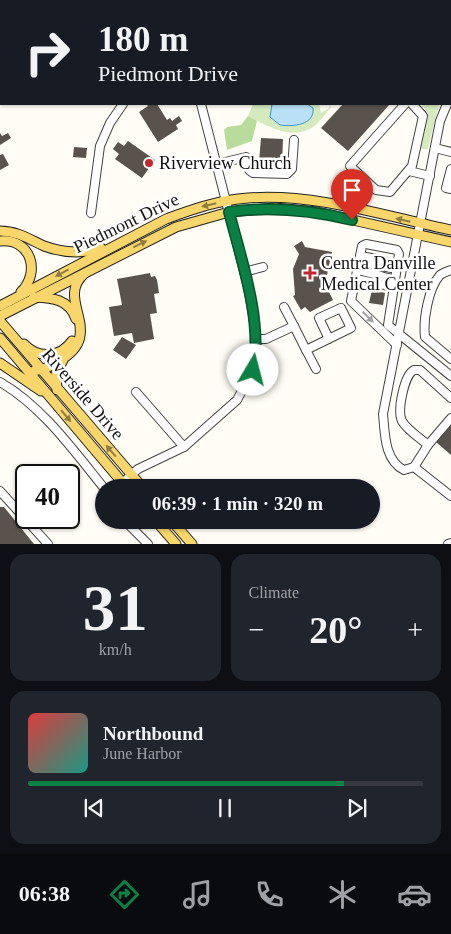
<!DOCTYPE html>
<html lang="en">
<head>
<meta charset="utf-8">
<style>
  body { margin:0; font-family:"Times New Roman",serif; background:#20242c; color:#f1f3f6; height:100vh; display:flex; flex-direction:column; font-size:19px; white-space:nowrap }
  * { box-sizing:border-box; margin:0 }
  p { font-size:16px; color:#9ea1a6 }
  .icon { flex:none; width:28px; height:28px; fill:none; stroke:currentColor; stroke-width:2; stroke-linecap:round; stroke-linejoin:round }
  .map { position:relative; height:544px; overflow:hidden }
  .details { display:flex; flex-direction:column; gap:10px; padding:10px; background:#0d0f14; flex:1 }
  .details>* { flex:none }
  .guide { position:absolute; left:0px; top:0px; width:451px; height:105px; box-shadow:0 1px 4px #0004; background:#171b24; color:#f1f3f6; overflow:hidden }
  .speed { position:absolute; left:15px; top:464px; display:flex; gap:10px; font-size:25px; font-weight:700; text-align:center }
  .speed>* { display:grid; place-content:center; width:65px; height:65px; border-radius:50%; background:#171b24; box-shadow:0 1px 4px #0004; line-height:1 }
  .speed .limit { border:2px solid #111; border-radius:8px; background:#fff; color:#111 }
  .pin { position:absolute; display:grid; place-items:center; width:42px; height:42px; color:#fff; margin:-51px -21px; border-radius:50% 50% 50% 0; rotate:-45deg; box-shadow:0 0 5px #0007 }
  .pin .icon { rotate:45deg }
  .me { position:absolute; width:55px; margin:-28px; rotate:8deg; stroke-linejoin:round; filter:drop-shadow(0 0 4px #0008) }
  .turn { display:flex; align-items:center; gap:18px; height:105px; padding:0 15px; font-size:22px }
  .turn .icon { width:65px; height:65px; stroke-width:2.5 }
  .turn b { display:block; font-size:35px; line-height:42px }
  .big { font-size:38px; font-weight:600; line-height:1.1 }
  .details .card { flex:1; display:flex; flex-direction:column; justify-content:center; gap:8px; min-width:0; padding:0 18px; border-radius:15px; background:#20242c }
  .details .dial { align-items:center; gap:0 }
  .dial b { font-size:65px; line-height:1 }
  .song { display:flex; align-items:center; gap:15px }
  .cover { width:60px; height:60px; border-radius:8px; background:linear-gradient(135deg,hsl(0 70% 55%),hsl(170 70% 35%)) }
  .played { height:5px; border-radius:2px; background:linear-gradient(90deg,#0b8043 80%,#363941 80%) }
  .keys { display:flex; justify-content:space-around; direction:ltr }
  .heat { display:flex; justify-content:space-between; align-items:center; font-size:28px; direction:ltr }
  .details .tiles { flex:1; display:grid; gap:10px; grid-template-columns:1fr 1fr }
  .card:last-child { grid-column:span 2 }
  .trip { position:absolute; left:95px; top:479px; width:285px; height:50px; border-radius:25px; background:#171b24; box-shadow:0 1px 4px #0004; font-weight:600; line-height:50px; text-align:center }
  .tabs { display:flex; height:80px; justify-content:space-around; align-items:center; background:#090b0e; color:#9ea1a6 }
  .tabs .icon { width:35px; height:35px }
  .tabs .selected { color:#0b8043 }
  .tabs b { font-size:22px; color:#f1f3f6 }
  .map>svg:first-child { display:block }
  .green { fill:#d5ebbd }
  .forest { fill:#b9dc9c }
  .water { fill:#b9e0f7; stroke:#3f96cf }
  .building { fill:#5a524d }
  .lines { fill:none; stroke-linecap:round; stroke-linejoin:round }
  .minor-casing { stroke:#444; stroke-width:10 }
  .major-casing { stroke:#222; stroke-width:11 }
  .minor { stroke:#fff; stroke-width:8 }
  .major { stroke:#f9d66b; stroke-width:9 }
  .oneway { fill:#917d42 }
  .oneway2 { fill:#a0a0a0 }
  .route-casing { stroke:#07532c; stroke-width:12 }
  .route { stroke:#0b8043; stroke-width:9 }
  .poi-dot { fill:#c4262e; stroke:#fff; stroke-width:2 }
  .labels { text-anchor:middle; stroke-width:5; stroke-linejoin:round; paint-order:stroke }
  .poi-label { font-size:18px; fill:#111; stroke:#fff; text-anchor:start }
  .street-label { font-size:18px; fill:#111; stroke:#fff }
</style>
</head>
<body>
<div class="map">
<svg width="451" height="544" viewBox="0 0 451 544">
  <rect width="100%" height="100%" fill="#fffdf5"/>
  <g class="green">
    <path d="M 385,0 L 451,0 L 450,88 L 450,1 Z"/>
    <path d="M 253,104 L 319,104 L 321,113 L 329,108 L 330,105 L 331,107 C 326,113 320,122 313,127 C 293,141 266,126 248,116 Z"/>
    <path d="M 421,104 L 440,104 L 436,115 L 428,149 L 420,149 L 428,113 Z"/>
  </g>
  <path class="forest" d="M 248,116 L 257,121 L 252,141 L 227,150 L 224,130 L 227,127 L 241,125 Z"/>
  <path class="water" d="M 272,104 L 307,104 L 313,108 C 315,125 293,127 280,125 L 270,117 Z"/>
  <g class="building">
    <path d="M 146,104 L 157,104 L 167,120 L 170,118 L 172,121 L 179,116 L 182,121 L 176,125 L 178,129 L 158,142 L 139,112 L 148,106 Z"/>
    <path d="M 343,104 L 390,104 L 348,151 L 321,128 Z"/>
    <path d="M 0,133 L 2,136 L 8,133 L 11,138 L 0,145 Z"/>
    <path d="M 261,138 L 283,139 L 282,163 L 259,162 Z"/>
    <path d="M 128,141 L 155,160 L 142,178 L 115,159 L 119,154 L 113,149 L 118,142 L 124,146 Z"/>
    <path d="M 74,147 L 87,148 L 86,158 L 73,157 Z"/>
    <path d="M 3,154 L 9,165 L 0,170 L 0,155 Z"/>
    <path d="M 302,241 L 305,247 L 332,252 L 325,284 L 333,300 L 310,312 L 305,307 L 301,310 L 293,296 L 295,295 L 293,269 L 299,254 L 294,246 Z"/>
    <path d="M 150,273 L 151,277 L 155,276 L 157,280 L 159,293 L 154,294 L 157,313 L 150,314 L 154,339 L 134,343 L 132,333 L 114,336 L 109,307 L 122,305 L 117,279 Z"/>
    <path d="M 372,290 L 385,293 L 383,305 L 369,303 Z"/>
    <path d="M 122,337 L 136,345 L 126,359 L 113,350 Z"/>
    <path d="M 451,424 L 451,455 L 436,442 Z"/>
    <path d="M 0,507 L 4,507 L 34,544 L 0,544 Z"/>
  </g>
  <g class="lines">
    <g class="minor-casing">
      <g id="minor">
        <path d="M 173,0 L 173,1"/>
        <path d="M 379,1 L 380,0"/>
        <path d="M 0,28 L 1,28"/>
        <path d="M 450,98 L 451,97"/>
        <path d="M 405,104 L 350,166 L 376,190 L 390,192 L 412,166 L 423,116 L 412,104"/>
        <path d="M 435,148 L 451,152"/>
        <path d="M 217,164 L 246,157 L 249,170 L 253,173 L 287,174 L 292,169 L 294,140"/>
        <path d="M 451,169 L 446,188 L 451,189"/>
        <path d="M 409,171 L 430,176"/>
        <path d="M 91,213 L 100,146 L 110,123 L 123,104"/>
        <path d="M 360,256 L 383,260 L 385,264"/>
        <path d="M 359,262 L 397,269"/>
        <path d="M 357,270 C 370,272 382,277 395,280"/>
        <path d="M 451,270 C 448,271 443,273 440,275 C 428,289 423,320 425,337 L 451,359"/>
        <path d="M 244,272 L 263,267"/>
        <path d="M 356,279 L 394,287"/>
        <path d="M 284,307 L 294,326"/>
        <path d="M 257,339 L 266,339 L 294,326 L 306,350 L 351,328 L 341,308 L 319,318 L 329,339"/>
        <path d="M 397,345 L 351,301 L 362,246 L 366,244 L 397,250 L 399,254 L 388,325 L 451,376"/>
        <path d="M 306,350 L 316,369"/>
        <path d="M 0,382 C 42,406 74,451 104,488"/>
        <path d="M 136,392 L 184,447"/>
        <path d="M 428,445 C 420,438 407,430 402,421 C 397,411 404,375 414,370 L 420,370 L 451,398"/>
        <path d="M 414,467 L 404,470 C 384,460 385,433 383,414 L 440,121 L 447,104"/>
        <path d="M 414,467 L 428,445 L 451,418"/>
        <path d="M 414,467 L 451,496"/>
        <path d="M 117,488 L 138,469 L 184,447 L 237,400 L 253,370 L 257,339 L 248,287 L 201,104"/>
        <path d="M 0,491 L 48,544"/>
        <path d="M 124,520 L 148,544"/>
        <path d="M 448,544 L 451,543"/>
      </g>
    </g>
    <g class="major-casing">
      <g id="major">
        <path d="M 0,231 C 17,231 29,239 44,246 C 63,253 82,254 101,248"/>
        <path d="M 0,241 C 31,238 41,272 21,292"/>
        <path d="M 34,297 C 53,298 69,299 76,319"/>
        <path d="M 0,306 L 166,219 C 193,209 219,200 248,198 C 316,193 385,216 451,230"/>
        <path d="M 0,316 L 176,227 L 229,212 L 275,208 L 317,212 L 451,242"/>
        <path d="M 0,321 L 143,488"/>
        <path d="M 0,338 L 127,488"/>
        <path d="M 24,344 C 38,359 60,358 72,341"/>
        <path d="M 0,363 L 41,391"/>
        <path d="M 35,370 C 43,371 50,366 57,362 C 109,334 54,301 84,274"/>
        <path d="M 57,390 L 56,374 L 63,360"/>
        <path d="M 155,520 L 176,544"/>
        <path d="M 171,520 L 192,544"/>
      </g>
    </g>
    <use href="#minor" class="minor"/>
    <use href="#major" class="major"/>
  </g>
  <defs><path id="oneway-solid" d="M-6-.8H1V-3.2L6.5 0L1 3.2V.8H-6Z" transform="scale(1.25)"/></defs>
  <g class="oneway">
    <use href="#oneway-solid" transform="translate(209 205) rotate(167)"/>
    <use href="#oneway-solid" transform="translate(403 220) rotate(-167)"/>
    <use href="#oneway-solid" transform="translate(140 244) rotate(-26)"/>
    <use href="#oneway-solid" transform="translate(62 273) rotate(152)"/>
    <use href="#oneway-solid" transform="translate(66 416) rotate(50)"/>
    <use href="#oneway-solid" transform="translate(111 451) rotate(-131)"/>
  </g>
  <use class="oneway2" href="#oneway-solid" transform="translate(368 317) rotate(45)"/>
  <g class="lines">
    <g class="route-casing">
      <path id="route" d="M 253,370 C 263,321 241,259 229,212 C 271,206 310,210 352,220"/>
    </g>
    <use href="#route" class="route"/>
  </g>
  <g class="poi-dot">
    <circle cx="149" cy="163" r="5"/>
    <path d="M307.5 265.5h5v5h5v5h-5v5h-5v-5h-5v-5h5z"/>
  </g>
  <g class="labels">
    <g class="poi-label">
      <text x="159" y="169">Riverview Church</text>
      <text x="321" y="269">Centra Danville<tspan x="321" dy="21">Medical Center</tspan></text>
    </g>
    <g class="street-label">
      <text transform="translate(126 223) rotate(-26)" y="6">Piedmont Drive</text>
      <text transform="translate(83 394) rotate(49)" y="6">Riverside Drive</text>
    </g>
  </g>
</svg>
<div class="speed"><div class="limit">40</div></div>
<div class="pin" style="left:352px;top:220px;background:#d93025"><svg class="icon" aria-label="arrive" viewBox="0 0 24 24"><path d="M6 21V4h12l-3 4 3 4H6"/></svg></div>
<svg class="me" style="left:253px;top:370px" viewBox="-20 -20 40 40"><circle r="19" fill="#fff"/><path d="M0-13L10 11 0 6-10 11z" fill="#0b8043"/></svg>
<div class="trip">06:39 · 1 min · 320 m</div>
<div class="guide">
<div class="turn"><svg class="icon" aria-label="right" viewBox="0 0 24 24"><path d="M7 20v-9h11M14 6l5 5-5 5"/></svg><div><b>180 m</b>Piedmont Drive</div></div>
</div>
</div>
<section class="details">
<div class="tiles">
<div class="card dial"><b>31</b><p>km/h</p></div>
<div class="card"><p>Climate</p>
<div class="heat"><a>−</a><b class="big">20°</b><a>+</a></div>
</div>
<div class="card">
<div class="song"><i class="cover"></i><div><b>Northbound</b><p>June Harbor</p></div></div>
<div class="played"></div>
<div class="keys"><svg class="icon" aria-label="previous" viewBox="0 0 24 24"><path d="M18 5L8 12l10 7zM5 5v14"/></svg><svg class="icon" aria-label="pause" viewBox="0 0 24 24"><path d="M8 5v14M16 5v14"/></svg><svg class="icon" aria-label="next" viewBox="0 0 24 24"><path d="M6 5l10 7-10 7zM19 5v14"/></svg></div>
</div>
</div>
</section>
<nav class="tabs">
<b>06:38</b>
<svg class="icon selected" aria-label="directions" viewBox="0 0 24 24"><path d="M12 3l9 9-9 9-9-9zM9 14v-3h6M13 9l2 2-2 2"/></svg>
<svg class="icon" aria-label="music" viewBox="0 0 24 24"><path d="M9 18V5l10-2v13"/><circle cx="6" cy="18" r="3"/><circle cx="16" cy="16" r="3"/></svg>
<svg class="icon" aria-label="phone" viewBox="0 0 24 24"><path d="M5 4h4l2 5-3 2q2 4 5 5l2-3 5 2v4C11 20 4 13 5 4z"/></svg>
<svg class="icon" aria-label="climate" viewBox="0 0 24 24"><path d="M12 3v18M4 7l16 10M4 17L20 7"/></svg>
<svg class="icon" aria-label="car" viewBox="0 0 24 24"><path d="M5 17H2v-5l4-1 3-4h7l3 4 3 1v5h-3M9 17h6M6 11h13"/><circle cx="7" cy="17" r="2"/><circle cx="17" cy="17" r="2"/></svg>
</nav>
</body>
</html>
